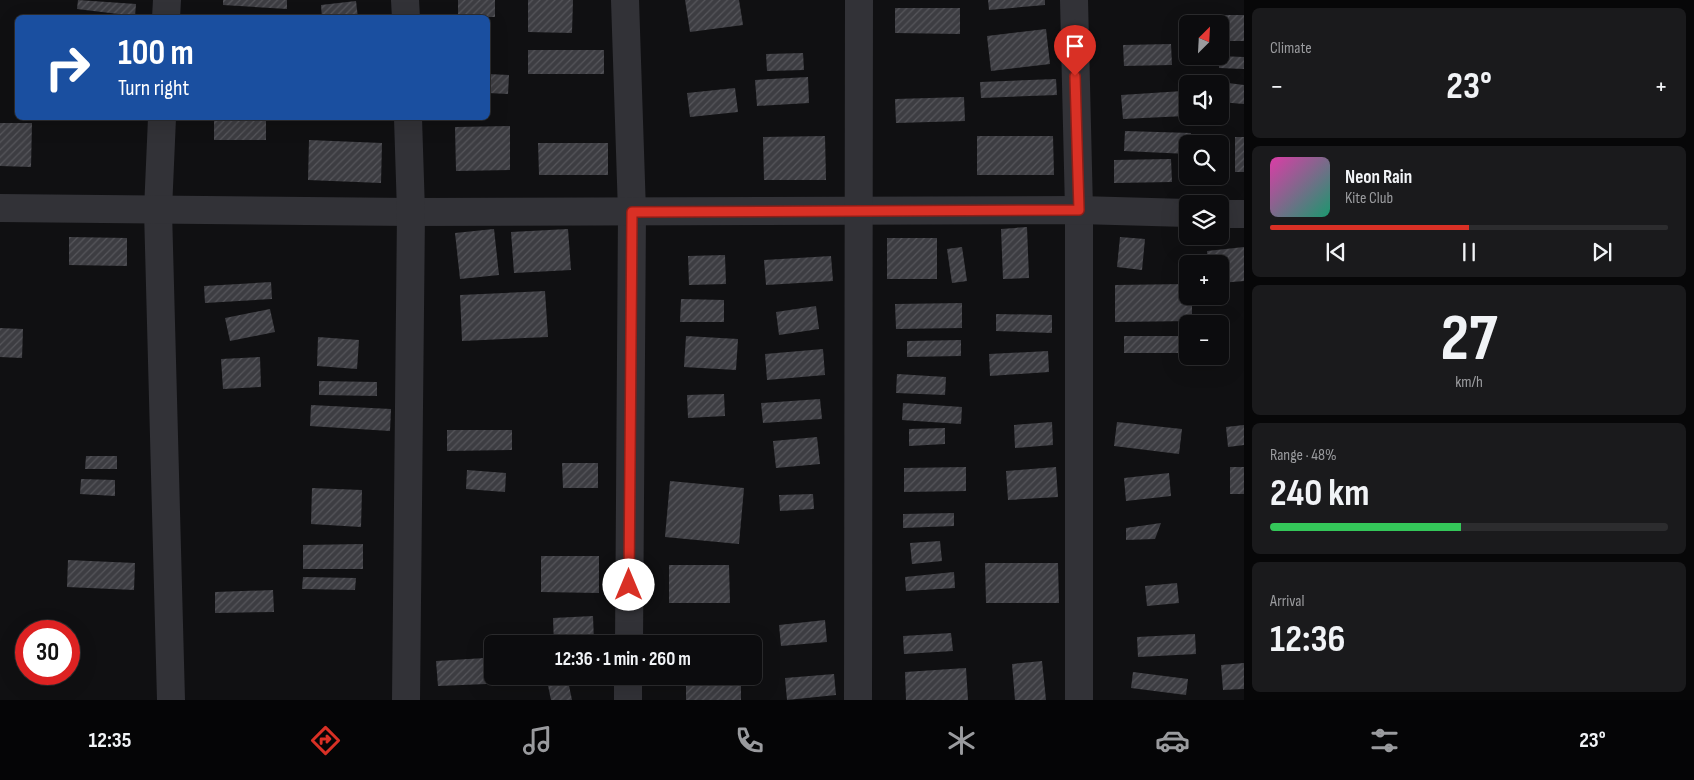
<!DOCTYPE html>
<html lang="en">
<head>
<meta charset="utf-8">
<style>
  body { margin:0; font-family:"Sofia Sans Condensed",sans-serif; background:#1a1a1c; color:#f1f3f6; height:100vh; display:flex; flex-direction:column; font-size:19px; white-space:nowrap }
  * { box-sizing:border-box; margin:0 }
  p { font-size:16px; color:#9a9b9e }
  .icon { flex:none; width:28px; height:28px; fill:none; stroke:currentColor; stroke-width:2; stroke-linecap:round; stroke-linejoin:round }
  .map { position:relative; flex:1; overflow:hidden }
  .drawer { display:flex; flex-direction:column; gap:8px; padding:8px; background:#070708; width:450px }
  .drawer>* { flex:none }
  .hud { position:absolute; left:15px; top:15px; width:475px; height:105px; border-radius:8px; box-shadow:0 5px 20px #0002,0 0 0 1px #2c2c2e; background:#1a4fa0; color:#fff; overflow:hidden }
  .needle { width:32px; rotate:24deg }
  .buttons { position:absolute; left:1179px; top:15px; display:grid; gap:10px }
  .buttons a { display:grid; place-items:center; width:50px; height:50px; border-radius:8px; background:#0c0c0e; box-shadow:0 5px 20px #0002,0 0 0 1px #2c2c2e; font-size:25px }
  .speed { position:absolute; left:15px; top:620px; display:flex; gap:10px; font-size:25px; font-weight:700; text-align:center }
  .speed>* { display:grid; place-content:center; width:65px; height:65px; border-radius:50%; background:#0c0c0e; box-shadow:0 5px 20px #0002,0 0 0 1px #2c2c2e; line-height:1 }
  .speed .limit { border:8px solid #d22; background:#fff; color:#111 }
  .pin { position:absolute; display:grid; place-items:center; width:42px; height:42px; color:#fff; margin:-51px -21px; border-radius:50% 50% 50% 0; rotate:-45deg; box-shadow:0 0 5px #0007 }
  .pin .icon { rotate:45deg }
  .me { position:absolute; width:55px; margin:-28px; rotate:0deg; stroke-linejoin:round; filter:drop-shadow(0 0 4px #0008) }
  .turn { display:flex; align-items:center; gap:18px; height:105px; padding:0 20px; font-size:22px }
  .turn .icon { width:65px; height:65px; stroke-width:2.5 }
  .turn b { display:block; font-size:35px; line-height:42px }
  .big { font-size:38px; font-weight:700; line-height:1.1 }
  .drawer .widget { flex:1; display:flex; flex-direction:column; justify-content:center; gap:8px; min-width:0; padding:0 18px; border-radius:8px; background:#1a1a1c }
  .drawer .dial { align-items:center; gap:0 }
  .dial b { font-size:65px; line-height:1 }
  .song { display:flex; align-items:center; gap:15px }
  .cover { width:60px; height:60px; border-radius:8px; background:linear-gradient(135deg,hsl(320 70% 55%),hsl(160 70% 35%)) }
  .played { height:5px; border-radius:2px; background:linear-gradient(90deg,#d93025 50%,#2c2c2e 50%) }
  .keys { display:flex; justify-content:space-around; direction:ltr }
  .heat { display:flex; justify-content:space-between; align-items:center; font-size:28px; direction:ltr }
  .charge { height:8px; border-radius:4px; background:linear-gradient(90deg,#34c759 48%,#2c2c2e 0) }
  .trip { position:absolute; left:484px; top:635px; width:278px; height:50px; border-radius:8px; background:#0c0c0e; box-shadow:0 5px 20px #0002,0 0 0 1px #2c2c2e; font-weight:700; line-height:50px; text-align:center }
  .tab-bar { display:flex; height:80px; justify-content:space-around; align-items:center; background:#050506; color:#9a9b9e }
  .tab-bar .icon { width:35px; height:35px }
  .tab-bar .current { color:#d93025 }
  .tab-bar b { font-size:22px; color:#f1f3f6 }
  main { display:flex; flex:1; min-height:0 }
  .map>svg:first-child { display:block }
  .building { fill:url(#building-hatch) }
  .lines { fill:none; stroke-linecap:round; stroke-linejoin:round }
  .minor { stroke:#323237; stroke-width:28 }
  .route-casing { stroke:#8d1f18; stroke-width:12 }
  .route { stroke:#d93025; stroke-width:9 }
</style>
</head>
<body>
<main>
<div class="map">
<svg width="1244" height="700" viewBox="0 0 1244 700">
  <defs>
    <pattern id="building-hatch" width="6" height="6" patternUnits="userSpaceOnUse" patternTransform="scale(1.25)"><rect width="6" height="6" fill="#3d3d42"/><path d="M-1 1l2-2M0 6l6-6M5 7l2-2" fill="none" stroke="#56565b"/></pattern>
  </defs>
  <rect width="100%" height="100%" fill="#101012"/>
  <g class="building">
    <path d="M 78,0 L 136,4 L 135,16 L 77,9 Z"/>
    <path d="M 223,0 L 287,0 L 287,9 L 223,5 Z"/>
    <rect x="458" y="0" width="37" height="17"/>
    <path d="M 528,0 L 573,0 L 572,33 L 528,32 Z"/>
    <path d="M 685,0 L 739,0 L 743,25 L 690,32 Z"/>
    <path d="M 988,0 L 1045,0 L 1045,5 L 989,10 Z"/>
    <path d="M 356,1 L 358,18 L 322,18 L 321,5 Z"/>
    <path d="M 895,8 L 960,8 L 960,34 L 895,33 Z"/>
    <path d="M 1217,15 L 1244,15 L 1244,41 L 1220,41 Z"/>
    <path d="M 1046,29 L 1050,64 L 991,71 L 987,36 Z"/>
    <path d="M 1171,44 L 1172,65 L 1124,66 L 1123,45 Z"/>
    <rect x="528" y="50" width="76" height="24"/>
    <path d="M 803,53 L 804,70 L 767,71 L 766,54 Z"/>
    <path d="M 1219,56 L 1244,57 L 1244,69 L 1219,68 Z"/>
    <path d="M 488,74 L 509,75 L 508,94 L 488,93 Z"/>
    <path d="M 808,77 L 809,103 L 757,106 L 755,80 Z"/>
    <path d="M 1056,79 L 1057,95 L 981,98 L 980,82 Z"/>
    <path d="M 1220,82 L 1244,85 L 1244,104 L 1220,102 Z"/>
    <path d="M 735,88 L 738,112 L 690,117 L 687,93 Z"/>
    <path d="M 1183,91 L 1185,116 L 1123,119 L 1121,95 Z"/>
    <path d="M 964,97 L 965,121 L 896,123 L 895,99 Z"/>
    <rect x="214" y="121" width="52" height="19"/>
    <path d="M 0,123 L 32,123 L 31,167 L 0,166 Z"/>
    <path d="M 510,126 L 510,170 L 456,171 L 455,127 Z"/>
    <path d="M 1125,131 L 1191,133 L 1190,144 L 1188,144 L 1188,154 L 1124,151 Z"/>
    <path d="M 825,136 L 826,180 L 764,180 L 763,137 Z"/>
    <path d="M 977,136 L 1053,136 L 1054,175 L 977,175 Z"/>
    <rect x="1235" y="137" width="9" height="35"/>
    <path d="M 309,140 L 382,143 L 381,183 L 308,180 Z"/>
    <path d="M 538,143 L 608,143 L 608,175 L 539,175 Z"/>
    <path d="M 1171,159 L 1172,182 L 1114,183 L 1114,160 Z"/>
    <path d="M 1027,227 L 1029,278 L 1003,279 L 1001,229 Z"/>
    <path d="M 494,229 L 499,275 L 460,279 L 455,233 Z"/>
    <path d="M 568,229 L 571,270 L 514,273 L 511,232 Z"/>
    <path d="M 69,237 L 127,238 L 127,266 L 69,265 Z"/>
    <path d="M 1120,237 L 1145,239 L 1142,270 L 1117,267 Z"/>
    <rect x="887" y="238" width="50" height="41"/>
    <path d="M 962,247 L 967,281 L 952,283 L 947,249 Z"/>
    <path d="M 1244,247 L 1244,281 L 1220,283 L 1220,264 L 1208,264 L 1207,251 Z"/>
    <path d="M 725,255 L 726,284 L 689,285 L 688,256 Z"/>
    <path d="M 831,256 L 833,281 L 766,285 L 764,260 Z"/>
    <path d="M 271,282 L 272,299 L 205,303 L 204,286 Z"/>
    <path d="M 1188,284 L 1188,296 L 1192,296 L 1192,321 L 1115,322 L 1115,285 Z"/>
    <path d="M 545,291 L 548,337 L 462,341 L 460,295 Z"/>
    <path d="M 681,299 L 724,300 L 724,322 L 680,322 Z"/>
    <path d="M 962,303 L 962,328 L 896,329 L 895,304 Z"/>
    <path d="M 816,306 L 819,329 L 779,335 L 776,312 Z"/>
    <path d="M 270,309 L 275,332 L 230,341 L 225,318 Z"/>
    <path d="M 996,314 L 1052,315 L 1052,333 L 996,331 Z"/>
    <path d="M 0,328 L 23,329 L 22,358 L 0,357 Z"/>
    <path d="M 686,336 L 738,339 L 736,370 L 684,367 Z"/>
    <rect x="1124" y="336" width="64" height="17"/>
    <path d="M 318,337 L 359,340 L 357,369 L 317,366 Z"/>
    <path d="M 961,340 L 961,356 L 907,357 L 907,341 Z"/>
    <path d="M 823,349 L 825,375 L 767,380 L 765,354 Z"/>
    <path d="M 1048,351 L 1049,372 L 990,376 L 989,354 Z"/>
    <path d="M 260,357 L 261,387 L 223,389 L 221,359 Z"/>
    <path d="M 897,374 L 946,377 L 945,395 L 896,393 Z"/>
    <path d="M 319,381 L 377,382 L 377,396 L 319,395 Z"/>
    <path d="M 724,394 L 725,416 L 688,418 L 687,395 Z"/>
    <path d="M 820,399 L 822,419 L 763,423 L 761,403 Z"/>
    <path d="M 903,403 L 962,407 L 961,424 L 902,420 Z"/>
    <path d="M 311,405 L 391,409 L 390,431 L 310,426 Z"/>
    <path d="M 1052,422 L 1053,445 L 1015,448 L 1014,425 Z"/>
    <path d="M 1117,422 L 1182,429 L 1179,454 L 1114,446 Z"/>
    <path d="M 1244,425 L 1244,445 L 1228,447 L 1226,427 Z"/>
    <path d="M 945,428 L 945,444 L 909,446 L 909,429 Z"/>
    <path d="M 447,430 L 512,430 L 512,450 L 447,451 Z"/>
    <path d="M 817,437 L 820,464 L 776,468 L 773,441 Z"/>
    <path d="M 86,456 L 117,456 L 117,469 L 85,469 Z"/>
    <path d="M 562,463 L 598,463 L 598,488 L 563,488 Z"/>
    <path d="M 966,467 L 966,491 L 904,492 L 904,468 Z"/>
    <path d="M 1056,467 L 1058,497 L 1008,500 L 1006,471 Z"/>
    <rect x="1230" y="467" width="14" height="27"/>
    <path d="M 467,470 L 506,473 L 505,492 L 466,489 Z"/>
    <path d="M 1169,473 L 1171,496 L 1126,501 L 1124,478 Z"/>
    <path d="M 81,479 L 115,480 L 115,496 L 80,494 Z"/>
    <path d="M 670,481 L 744,488 L 739,544 L 665,537 Z"/>
    <path d="M 312,488 L 362,490 L 361,527 L 311,524 Z"/>
    <path d="M 813,494 L 814,509 L 780,511 L 779,495 Z"/>
    <path d="M 954,513 L 954,526 L 903,528 L 903,514 Z"/>
    <path d="M 1161,523 L 1155,539 L 1126,540 L 1126,528 Z"/>
    <path d="M 940,541 L 942,561 L 912,564 L 910,543 Z"/>
    <path d="M 363,544 L 363,569 L 303,569 L 303,545 Z"/>
    <path d="M 541,556 L 599,556 L 599,593 L 541,592 Z"/>
    <path d="M 68,560 L 135,563 L 134,590 L 67,587 Z"/>
    <path d="M 985,563 L 1058,563 L 1059,603 L 986,603 Z"/>
    <path d="M 669,565 L 729,565 L 730,603 L 669,603 Z"/>
    <path d="M 954,572 L 955,588 L 906,591 L 905,577 Z"/>
    <path d="M 303,577 L 356,578 L 355,590 L 302,589 Z"/>
    <path d="M 1177,583 L 1179,603 L 1147,606 L 1145,586 Z"/>
    <path d="M 273,590 L 274,612 L 215,613 L 215,592 Z"/>
    <path d="M 593,616 L 594,642 L 554,644 L 553,618 Z"/>
    <path d="M 825,620 L 827,642 L 781,646 L 779,625 Z"/>
    <path d="M 951,633 L 953,651 L 904,654 L 903,636 Z"/>
    <path d="M 1195,634 L 1196,654 L 1138,657 L 1137,637 Z"/>
    <path d="M 485,658 L 486,684 L 438,686 L 436,661 Z"/>
    <path d="M 1042,661 L 1046,700 L 1015,700 L 1012,664 Z"/>
    <path d="M 1244,663 L 1244,689 L 1223,690 L 1221,665 Z"/>
    <path d="M 966,668 L 968,700 L 906,700 L 905,672 Z"/>
    <path d="M 1133,672 L 1188,679 L 1186,695 L 1131,688 Z"/>
    <path d="M 834,674 L 836,695 L 787,700 L 785,678 Z"/>
    <path d="M 546,676 L 567,676 L 572,700 L 551,700 Z"/>
    <rect x="686" y="676" width="55" height="24"/>
  </g>
  <g class="lines">
    <g class="minor">
      <path d="M 405,0 L 406,18"/>
      <path d="M 625,0 L 632,212 L 629,644"/>
      <path d="M 1074,0 L 1079,210 L 1079,700"/>
      <path d="M 166,18 L 167,0"/>
      <path d="M 162,118 L 158,210 L 171,700"/>
      <path d="M 0,208 L 411,212 L 1079,210 L 1188,213"/>
      <path d="M 1220,214 L 1244,214"/>
      <path d="M 406,700 L 411,212 L 408,118"/>
      <path d="M 628,700 L 628,676"/>
      <path d="M 858,700 L 859,0"/>
    </g>
  </g>
  <g class="lines">
    <g class="route-casing">
      <path id="route" d="M 629,585 L 632,212 L 1079,210 L 1075,76"/>
    </g>
    <use href="#route" class="route"/>
  </g>
</svg>
<div class="buttons">
<a><svg class="needle" viewBox="-14 -14 28 28"><path d="M0-13l5 13h-10z" fill="#e53935"/><path d="M0 13l5-13h-10z" fill="#9a9b9e"/></svg></a>
<a><svg class="icon" aria-label="sound" viewBox="0 0 24 24"><path d="M4 9h4l5-4v14l-5-4H4zM17 9q2 3 0 6"/></svg></a>
<a><svg class="icon" aria-label="search" viewBox="0 0 24 24"><circle cx="10" cy="10" r="6"/><path d="M15 15l6 6"/></svg></a>
<a><svg class="icon" aria-label="layers" viewBox="0 0 24 24"><path d="M12 4l9 5-9 5-9-5zM3 14l9 5 9-5"/></svg></a>
<a>+</a>
<a>−</a>
</div>
<div class="speed"><div class="limit">30</div></div>
<div class="pin" style="left:1075px;top:76px;background:#d93025"><svg class="icon" aria-label="arrive" viewBox="0 0 24 24"><path d="M6 21V4h12l-3 4 3 4H6"/></svg></div>
<svg class="me" style="left:629px;top:585px" viewBox="-20 -20 40 40"><circle r="19" fill="#fff"/><path d="M0-13L10 11 0 6-10 11z" fill="#d93025"/></svg>
<div class="trip">12:36 · 1 min · 260 m</div>
<div class="hud">
<div class="turn"><svg class="icon" aria-label="right" viewBox="0 0 24 24"><path d="M7 20v-9h11M14 6l5 5-5 5"/></svg><div><b>100 m</b>Turn right</div></div>
</div>
</div>
<section class="drawer">
<div class="widget"><p>Climate</p>
<div class="heat"><a>−</a><b class="big">23°</b><a>+</a></div>
</div>
<div class="widget">
<div class="song"><i class="cover"></i><div><b>Neon Rain</b><p>Kite Club</p></div></div>
<div class="played"></div>
<div class="keys"><svg class="icon" aria-label="previous" viewBox="0 0 24 24"><path d="M18 5L8 12l10 7zM5 5v14"/></svg><svg class="icon" aria-label="pause" viewBox="0 0 24 24"><path d="M8 5v14M16 5v14"/></svg><svg class="icon" aria-label="next" viewBox="0 0 24 24"><path d="M6 5l10 7-10 7zM19 5v14"/></svg></div>
</div>
<div class="widget dial"><b>27</b><p>km/h</p></div>
<div class="widget"><p>Range · 48%</p><b class="big">240 km</b><div class="charge"></div></div>
<div class="widget"><p>Arrival</p><b class="big">12:36</b></div>
</section>
</main>
<nav class="tab-bar">
<b>12:35</b>
<svg class="icon current" aria-label="directions" viewBox="0 0 24 24"><path d="M12 3l9 9-9 9-9-9zM9 14v-3h6M13 9l2 2-2 2"/></svg>
<svg class="icon" aria-label="music" viewBox="0 0 24 24"><path d="M9 18V5l10-2v13"/><circle cx="6" cy="18" r="3"/><circle cx="16" cy="16" r="3"/></svg>
<svg class="icon" aria-label="phone" viewBox="0 0 24 24"><path d="M5 4h4l2 5-3 2q2 4 5 5l2-3 5 2v4C11 20 4 13 5 4z"/></svg>
<svg class="icon" aria-label="climate" viewBox="0 0 24 24"><path d="M12 3v18M4 7l16 10M4 17L20 7"/></svg>
<svg class="icon" aria-label="car" viewBox="0 0 24 24"><path d="M5 17H2v-5l4-1 3-4h7l3 4 3 1v5h-3M9 17h6M6 11h13"/><circle cx="7" cy="17" r="2"/><circle cx="17" cy="17" r="2"/></svg>
<svg class="icon" aria-label="filters" viewBox="0 0 24 24"><path d="M4 7h16M4 17h16"/><circle cx="9" cy="7" r="2"/><circle cx="15" cy="17" r="2"/></svg>
<b>23°</b>
</nav>
</body>
</html>
